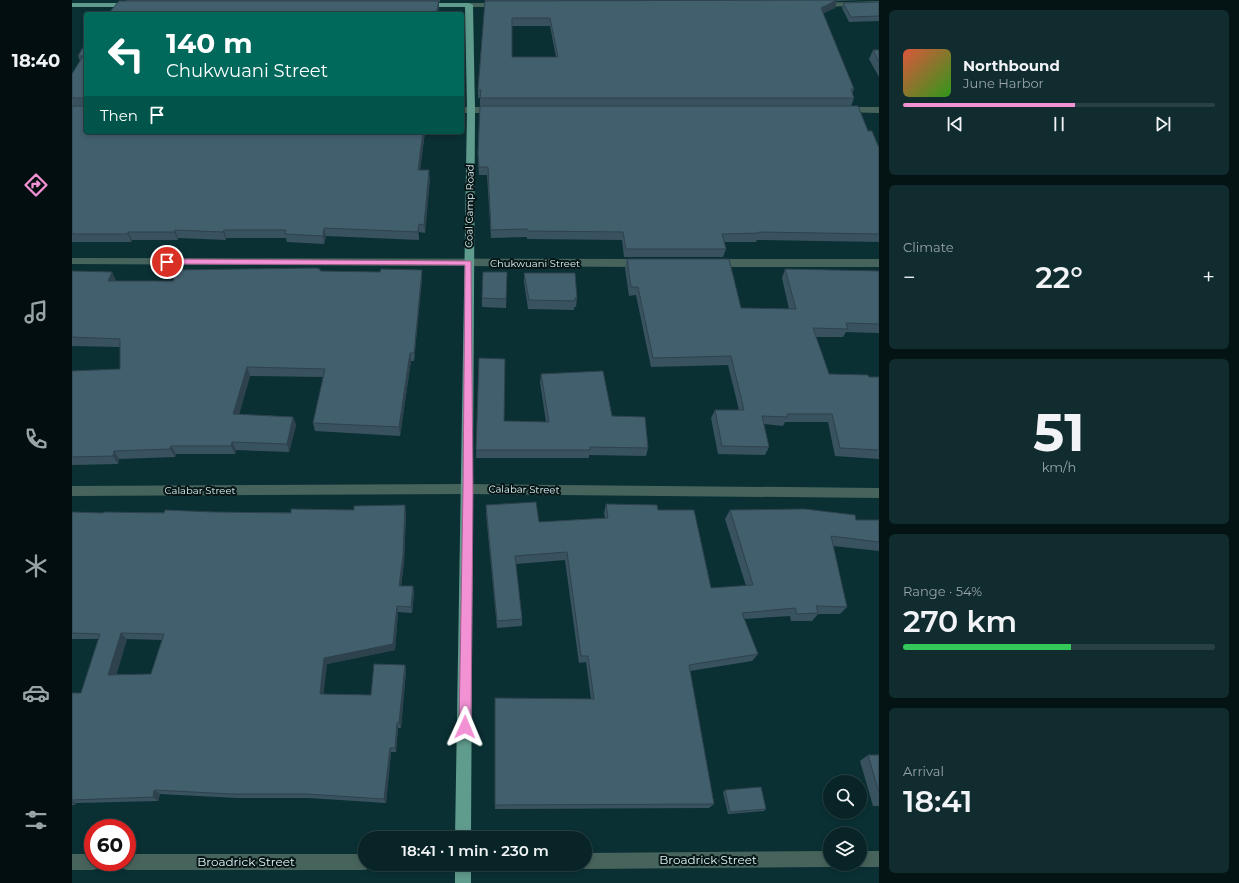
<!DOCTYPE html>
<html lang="en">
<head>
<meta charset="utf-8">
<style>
  body { margin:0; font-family:Montserrat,sans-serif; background:#112c2f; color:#f1f3f6; height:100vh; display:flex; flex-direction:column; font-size:15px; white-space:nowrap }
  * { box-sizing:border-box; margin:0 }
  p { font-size:13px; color:#98a4a7 }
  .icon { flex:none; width:22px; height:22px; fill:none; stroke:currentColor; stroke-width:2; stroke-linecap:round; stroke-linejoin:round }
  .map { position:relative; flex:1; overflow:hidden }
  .drawer { display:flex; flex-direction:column; gap:10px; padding:10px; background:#041415; width:360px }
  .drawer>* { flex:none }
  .banner { position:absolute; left:12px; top:12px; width:380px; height:122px; border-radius:4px; box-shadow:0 2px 6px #0003,0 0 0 1px #294144; background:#00695c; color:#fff; overflow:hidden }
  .tools { position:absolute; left:751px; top:775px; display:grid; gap:8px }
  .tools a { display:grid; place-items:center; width:44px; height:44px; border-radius:50%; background:#082427; box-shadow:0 2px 6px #0003,0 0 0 1px #294144; font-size:20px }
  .speed { position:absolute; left:12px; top:819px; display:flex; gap:8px; font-size:20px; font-weight:700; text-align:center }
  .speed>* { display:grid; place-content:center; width:52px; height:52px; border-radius:50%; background:#082427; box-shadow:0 2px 6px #0003,0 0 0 1px #294144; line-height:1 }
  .speed .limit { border:6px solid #d22; background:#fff; color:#111 }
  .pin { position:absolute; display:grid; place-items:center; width:34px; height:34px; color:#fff; margin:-17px; border:2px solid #fff; border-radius:50%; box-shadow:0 1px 4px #0007 }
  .me { position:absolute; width:44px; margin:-22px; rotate:1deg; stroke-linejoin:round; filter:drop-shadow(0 0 3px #0008) }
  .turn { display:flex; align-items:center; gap:14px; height:84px; padding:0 16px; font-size:18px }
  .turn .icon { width:52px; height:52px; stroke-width:2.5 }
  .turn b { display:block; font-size:28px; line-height:34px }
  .then { display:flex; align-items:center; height:38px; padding:0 16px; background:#0003; gap:8px; font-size:15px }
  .big { font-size:30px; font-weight:600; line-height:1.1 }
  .drawer .tile { flex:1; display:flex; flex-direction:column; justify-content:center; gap:6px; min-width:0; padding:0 14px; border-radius:6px; background:#112c2f }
  .drawer .dial { align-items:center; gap:0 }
  .dial b { font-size:52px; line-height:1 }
  .song { display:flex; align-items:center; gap:12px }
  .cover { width:48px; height:48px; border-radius:6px; background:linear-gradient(135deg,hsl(10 70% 55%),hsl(110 70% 35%)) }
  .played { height:4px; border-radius:2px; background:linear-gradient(90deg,#f391d5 55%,#294144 55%) }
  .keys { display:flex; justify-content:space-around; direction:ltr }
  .heat { display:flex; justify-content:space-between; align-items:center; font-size:22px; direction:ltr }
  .charge { height:6px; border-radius:3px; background:linear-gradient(90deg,#34c759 54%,#294144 0) }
  .trip { position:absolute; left:286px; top:831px; width:234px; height:40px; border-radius:20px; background:#082427; box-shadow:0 2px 6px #0003,0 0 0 1px #294144; font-weight:600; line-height:40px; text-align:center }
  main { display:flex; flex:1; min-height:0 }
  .tabs { display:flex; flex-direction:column; width:72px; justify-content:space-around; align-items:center; background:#030e10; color:#98a4a7 }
  .tabs .icon { width:28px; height:28px }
  .tabs .active { color:#f391d5 }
  .tabs b { font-size:18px; color:#f1f3f6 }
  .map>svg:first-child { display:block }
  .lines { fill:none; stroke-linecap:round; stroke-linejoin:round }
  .street { fill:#47645c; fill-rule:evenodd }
  .primary { fill:#609c8e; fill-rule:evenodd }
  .wall { fill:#39525f; fill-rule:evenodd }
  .shaded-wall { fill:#2e424d }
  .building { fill:#425f6e; stroke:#2e424d; fill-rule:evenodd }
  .route { fill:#f391d5; stroke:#9e5e8a }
  .labels { text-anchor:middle; stroke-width:4; stroke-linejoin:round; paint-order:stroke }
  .street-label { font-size:10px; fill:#e0f4f6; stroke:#071617 }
  .near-street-label { font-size:12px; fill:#e0f4f6; stroke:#071617 }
</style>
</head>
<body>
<main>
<nav class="tabs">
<b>18:40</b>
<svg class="icon active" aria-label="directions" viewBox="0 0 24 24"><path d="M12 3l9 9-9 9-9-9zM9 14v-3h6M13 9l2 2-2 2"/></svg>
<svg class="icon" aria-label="music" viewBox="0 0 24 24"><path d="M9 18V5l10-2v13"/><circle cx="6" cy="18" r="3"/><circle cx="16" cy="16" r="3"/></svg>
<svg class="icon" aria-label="phone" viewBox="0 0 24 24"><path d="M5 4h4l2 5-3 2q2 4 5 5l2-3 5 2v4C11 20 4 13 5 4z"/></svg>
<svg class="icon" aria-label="climate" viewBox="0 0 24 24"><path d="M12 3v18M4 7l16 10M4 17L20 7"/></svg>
<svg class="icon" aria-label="car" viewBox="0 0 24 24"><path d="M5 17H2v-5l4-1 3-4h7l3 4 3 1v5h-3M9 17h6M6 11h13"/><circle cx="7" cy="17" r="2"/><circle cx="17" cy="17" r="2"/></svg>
<svg class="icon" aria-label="filters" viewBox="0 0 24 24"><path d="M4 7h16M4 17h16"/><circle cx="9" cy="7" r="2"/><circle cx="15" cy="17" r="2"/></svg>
</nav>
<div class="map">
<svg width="807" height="883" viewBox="0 0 807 883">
  <rect width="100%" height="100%" fill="#0a3034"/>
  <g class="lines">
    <g class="street">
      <path d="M 807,1 L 807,5 L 748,7 L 744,5 L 748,3 Z"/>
      <path d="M 394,3 L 428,3 L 432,5 L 428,7 L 397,7 L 393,5 Z"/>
      <path d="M 390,107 L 423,107 L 427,110 L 423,113 L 390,113 Z"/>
      <path d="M 771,107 L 807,107 L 807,113 L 768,112 L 767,110 L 768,108 Z"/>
      <path d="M 0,258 L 570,259 L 575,263 L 570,267 L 0,264 Z"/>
      <path d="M 642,259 L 807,259 L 807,267 L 642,267 L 637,263 Z"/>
      <path d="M 396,484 L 807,488 L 807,498 L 396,494 L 0,496 L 0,486 Z"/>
      <path d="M 758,851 L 758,864 L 764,864 L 758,867 L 513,869 L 507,867 L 506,864 L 513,864 L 513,853 Z"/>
      <path d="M 788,851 L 807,851 L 807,867 L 788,867 L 782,865 L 788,864 Z"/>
      <path d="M 0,854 L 21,854 L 21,862 L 29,862 L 27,868 L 21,870 L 0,870 Z"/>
      <path d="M 55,854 L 293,854 L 293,864 L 300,864 L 299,868 L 293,870 L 55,870 L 49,868 L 47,862 L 55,862 Z"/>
    </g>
    <g class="primary">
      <path d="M 0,3 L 59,3 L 63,5 L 59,7 L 0,7 Z"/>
      <path d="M 348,3 L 397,3 L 401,5 L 403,110 L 399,838 L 383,838 L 395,110 L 393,7 L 351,7 L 347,5 Z"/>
      <rect x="383" y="864" width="16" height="19"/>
    </g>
  </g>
  <g class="wall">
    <path d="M 54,0 L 368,0 L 368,2 L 367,2 L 367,8 L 55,1 Z"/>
    <path d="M 413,0 L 790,0 L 765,1 L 763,8 L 751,13 L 782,89 L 780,94 L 782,98 L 779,106 L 408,106 L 408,98 L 406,98 L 406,90 ZM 440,26 L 478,26 L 484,57 L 440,57 Z"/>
    <path d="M 807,2 L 807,21 L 777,22 L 770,8 L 771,3 Z"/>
    <path d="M 14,42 L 353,132 L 348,170 L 358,178 L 353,233 L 347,232 L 347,240 L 254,236 L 252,244 L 215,242 L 214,238 L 154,238 L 154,240 L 106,238 L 106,240 L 60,240 L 59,242 L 0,242 L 0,74 L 8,61 L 6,56 Z"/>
    <path d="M 801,50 L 807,50 L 807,77 L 797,59 Z"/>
    <path d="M 796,131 L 807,148 L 807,242 L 685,240 L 684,242 L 652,242 L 654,249 L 651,257 L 552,257 L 550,240 L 455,239 L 455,237 L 419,238 L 415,175 L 407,175 L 406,161 L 406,153 Z"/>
    <path d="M 555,259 L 669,308 L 717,309 L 710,278 L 713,269 L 807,271 L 807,333 L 774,332 L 771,337 L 744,337 L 757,374 L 797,377 L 807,377 L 807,459 L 763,456 L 756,422 L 713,422 L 711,426 L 692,424 L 697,447 L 693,455 L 646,454 L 639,418 L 643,410 L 667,410 L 656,365 L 579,367 L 564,295 L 557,296 L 553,268 Z"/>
    <path d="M 248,269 L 249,271 L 350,279 L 342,361 L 339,361 L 328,436 L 243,431 L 241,423 L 251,377 L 178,376 L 167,414 L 221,417 L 224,425 L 217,452 L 164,450 L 163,454 L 104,454 L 103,457 L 47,459 L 46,464 L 0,465 L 0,371 L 48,369 L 48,347 L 0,346 L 0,271 L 40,272 L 44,281 L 101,281 Z"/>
    <path d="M 435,272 L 434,308 L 410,307 L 410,298 Z"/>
    <path d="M 452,273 L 505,298 L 504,307 L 502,307 L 502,310 L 456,309 L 452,282 Z"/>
    <path d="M 407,358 L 432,421 L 474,422 L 468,382 L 469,374 L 540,416 L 576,448 L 574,456 L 517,455 L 517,458 L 404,458 Z"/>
    <path d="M 534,504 L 586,510 L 639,588 L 674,586 L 653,519 L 658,510 L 784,520 L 807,520 L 807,551 L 761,546 L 775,607 L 768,614 L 746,614 L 740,621 L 719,621 L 718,616 L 672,619 L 686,654 L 680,661 L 618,671 L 642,804 L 637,808 L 423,809 L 423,698 L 519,699 L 514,662 L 507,663 L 493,560 L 444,564 L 450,619 L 450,626 L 425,628 L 414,514 L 414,505 L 467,522 L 533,518 L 532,513 Z"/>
    <path d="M 0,512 L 31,513 L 141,512 L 334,513 L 332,563 L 329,586 L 341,586 L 342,593 L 340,613 L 326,612 L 323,650 L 255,664 L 251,694 L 299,695 L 333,665 L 334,671 L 329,728 L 326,728 L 324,752 L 319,752 L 314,803 L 237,798 L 165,798 L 88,794 L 86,801 L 4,803 L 3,805 L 0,805 L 0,693 L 9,693 L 27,639 L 0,639 ZM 55,639 L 90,640 L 79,674 L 44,674 Z"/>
    <path d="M 796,755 L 807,755 L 807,806 L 801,806 L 788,761 Z"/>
    <path d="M 653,790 L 694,809 L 692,811 L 656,814 L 651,792 Z"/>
  </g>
  <g class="shaded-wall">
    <path d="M 765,0 L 763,8 L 746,16 L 749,8 Z"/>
    <path d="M 367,1 L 367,8 L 366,14 L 364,14 Z"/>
    <path d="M 351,132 L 353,132 L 347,178 L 346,170 Z"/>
    <path d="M 357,170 L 358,178 L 353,233 L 352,225 Z"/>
    <path d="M 347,224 L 347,240 L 346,232 Z"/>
    <path d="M 252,228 L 254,236 L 252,244 L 251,236 Z"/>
    <path d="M 103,230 L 106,238 L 106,240 L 102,232 Z"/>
    <path d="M 152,230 L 154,238 L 154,240 L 151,232 Z"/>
    <path d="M 56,232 L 60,240 L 59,242 L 56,234 Z"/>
    <path d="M 350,270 L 350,279 L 342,361 L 342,353 Z"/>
    <path d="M 40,272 L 44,281 L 36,281 Z"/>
    <path d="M 338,353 L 339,361 L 328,436 L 327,427 Z"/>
    <path d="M 175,367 L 178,376 L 165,422 L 161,414 Z"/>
    <path d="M 221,417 L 224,425 L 217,452 L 215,444 Z"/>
    <path d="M 160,442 L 164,450 L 163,454 L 159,446 Z"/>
    <path d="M 99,446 L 104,454 L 103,457 L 98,449 Z"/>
    <path d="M 42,451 L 47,459 L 46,464 L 41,456 Z"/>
    <path d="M 333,505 L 334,513 L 332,563 L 328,592 L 327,586 Z"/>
    <path d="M 341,586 L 342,593 L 340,613 L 339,607 Z"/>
    <path d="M 325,606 L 326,612 L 323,650 L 255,664 L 251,699 L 248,694 L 252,658 Z"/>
    <path d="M 49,633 L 55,639 L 43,680 L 36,675 Z"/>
    <path d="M 333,665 L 334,671 L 329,728 L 327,723 Z"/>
    <path d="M 325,723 L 326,728 L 324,752 L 323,748 Z"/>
    <path d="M 318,748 L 319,752 L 314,803 L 312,799 Z"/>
    <path d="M 82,790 L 88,794 L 86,801 L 81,797 Z"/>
    <path d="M 0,801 L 4,803 L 3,805 L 0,804 Z"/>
  </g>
  <g class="building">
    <path d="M 765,0 L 749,8 L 782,89 L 779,89 L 782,98 L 408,98 L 409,90 L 406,90 L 413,1 ZM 440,18 L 478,18 L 486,57 L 440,57 Z"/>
    <path d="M 47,1 L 367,1 L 364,14 L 36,14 Z"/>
    <path d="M 807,2 L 807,16 L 779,17 L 771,3 Z"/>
    <path d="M 14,42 L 14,132 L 351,132 L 346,170 L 357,170 L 352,225 L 347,224 L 346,232 L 252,228 L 251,236 L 213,234 L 214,230 L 152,230 L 151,232 L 103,230 L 102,232 L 56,232 L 56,234 L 0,234 L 0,106 L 12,106 L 12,98 L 0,98 L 0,74 L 11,56 L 6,56 Z"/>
    <path d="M 801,50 L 807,50 L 807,62 Z"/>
    <path d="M 408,106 L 786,106 L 796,131 L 800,131 L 807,148 L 807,234 L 687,232 L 687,233 L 650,234 L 654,249 L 554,249 L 551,232 L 456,231 L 455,229 L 419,230 L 416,167 L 407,167 L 406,153 Z"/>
    <path d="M 555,259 L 657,259 L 669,308 L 724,309 L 713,269 L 807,271 L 807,324 L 774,323 L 776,329 L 741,328 L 757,374 L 796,375 L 797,377 L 807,377 L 807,450 L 768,448 L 760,414 L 715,414 L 715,417 L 690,416 L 697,447 L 650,446 L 643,410 L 672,410 L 659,356 L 581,358 L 566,287 L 559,287 Z"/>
    <path d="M 244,268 L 248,269 L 248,271 L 308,272 L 309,269 L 350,270 L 342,353 L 338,353 L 327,427 L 241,423 L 253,369 L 175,367 L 161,414 L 221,417 L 215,444 L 160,442 L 159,446 L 99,446 L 98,449 L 42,451 L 41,456 L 0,457 L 0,371 L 48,369 L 48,339 L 0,337 L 0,271 L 40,272 L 36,281 L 101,281 L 104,270 Z"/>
    <path d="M 411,272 L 435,272 L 434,299 L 410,298 Z"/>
    <path d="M 452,273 L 503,273 L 505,298 L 503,298 L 503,301 L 457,300 Z"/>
    <path d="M 407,358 L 433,359 L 432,421 L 477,422 L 469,374 L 531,371 L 540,416 L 573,417 L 576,448 L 518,447 L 518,450 L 404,450 Z"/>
    <path d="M 464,502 L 467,522 L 536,518 L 534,504 L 585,505 L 586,510 L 622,510 L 639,588 L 681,585 L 658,510 L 733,509 L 783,515 L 784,520 L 807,520 L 807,542 L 759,536 L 775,607 L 744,606 L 746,613 L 725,614 L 723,608 L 670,613 L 686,654 L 617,665 L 642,804 L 423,805 L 423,698 L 522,699 L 516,656 L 509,656 L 495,552 L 443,556 L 450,619 L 425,621 L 414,505 Z"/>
    <path d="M 333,505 L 331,556 L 327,586 L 341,586 L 339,607 L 325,606 L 321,644 L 252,658 L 248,694 L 299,695 L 302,664 L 333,665 L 327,723 L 325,723 L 323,748 L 318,748 L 312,799 L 234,794 L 160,794 L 82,790 L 81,797 L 0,800 L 0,693 L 9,693 L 28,634 L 0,633 L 0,512 L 31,513 L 32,512 L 92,513 L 93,510 L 141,512 L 219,513 L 219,509 L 282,510 L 282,506 ZM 49,633 L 92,634 L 79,674 L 36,675 Z"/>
    <path d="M 796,755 L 807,755 L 807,793 Z"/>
    <path d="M 689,787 L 694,809 L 658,812 L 653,790 Z"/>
  </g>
  <path class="route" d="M 95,259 L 399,261 L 401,489 L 399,727 L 397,731 L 393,733 L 389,731 L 387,727 L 391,489 L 393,265 L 95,264 L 91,262 Z"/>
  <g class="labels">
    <g class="street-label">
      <text transform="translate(397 206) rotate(-89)" y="4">Coal Camp Road</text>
      <text x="463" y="267">Chukwuani Street</text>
      <text transform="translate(452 489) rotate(1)" y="4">Calabar Street</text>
      <text x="128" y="494">Calabar Street</text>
    </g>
    <g class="near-street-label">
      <text x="636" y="864">Broadrick Street</text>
      <text x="174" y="866">Broadrick Street</text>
    </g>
  </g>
</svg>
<div class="tools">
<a><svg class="icon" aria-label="search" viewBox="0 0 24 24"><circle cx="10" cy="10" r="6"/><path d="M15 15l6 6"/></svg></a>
<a><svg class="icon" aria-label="layers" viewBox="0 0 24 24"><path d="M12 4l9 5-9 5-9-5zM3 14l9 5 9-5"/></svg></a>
</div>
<div class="speed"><div class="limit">60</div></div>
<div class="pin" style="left:95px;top:262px;background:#d93025"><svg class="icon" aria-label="arrive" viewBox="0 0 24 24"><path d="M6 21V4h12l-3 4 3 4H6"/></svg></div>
<svg class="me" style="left:393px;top:727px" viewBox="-20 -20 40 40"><path d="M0-17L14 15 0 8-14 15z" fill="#f391d5" stroke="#fff" stroke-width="4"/></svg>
<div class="trip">18:41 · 1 min · 230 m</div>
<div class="banner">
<div class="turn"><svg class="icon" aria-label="left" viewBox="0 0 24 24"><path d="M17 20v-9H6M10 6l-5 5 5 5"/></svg><div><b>140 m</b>Chukwuani Street</div></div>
<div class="then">Then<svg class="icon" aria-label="arrive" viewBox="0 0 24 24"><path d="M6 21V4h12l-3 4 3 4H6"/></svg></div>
</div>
</div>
<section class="drawer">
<div class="tile">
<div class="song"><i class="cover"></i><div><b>Northbound</b><p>June Harbor</p></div></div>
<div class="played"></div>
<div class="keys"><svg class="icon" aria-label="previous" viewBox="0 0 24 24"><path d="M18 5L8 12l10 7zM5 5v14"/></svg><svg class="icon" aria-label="pause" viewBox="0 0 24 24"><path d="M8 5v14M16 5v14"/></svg><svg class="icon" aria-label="next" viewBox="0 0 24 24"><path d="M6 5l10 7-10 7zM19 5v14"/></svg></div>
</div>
<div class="tile"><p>Climate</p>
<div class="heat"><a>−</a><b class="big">22°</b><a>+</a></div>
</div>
<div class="tile dial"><b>51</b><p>km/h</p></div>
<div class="tile"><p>Range · 54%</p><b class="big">270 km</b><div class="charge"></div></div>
<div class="tile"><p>Arrival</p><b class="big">18:41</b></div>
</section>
</main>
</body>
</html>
